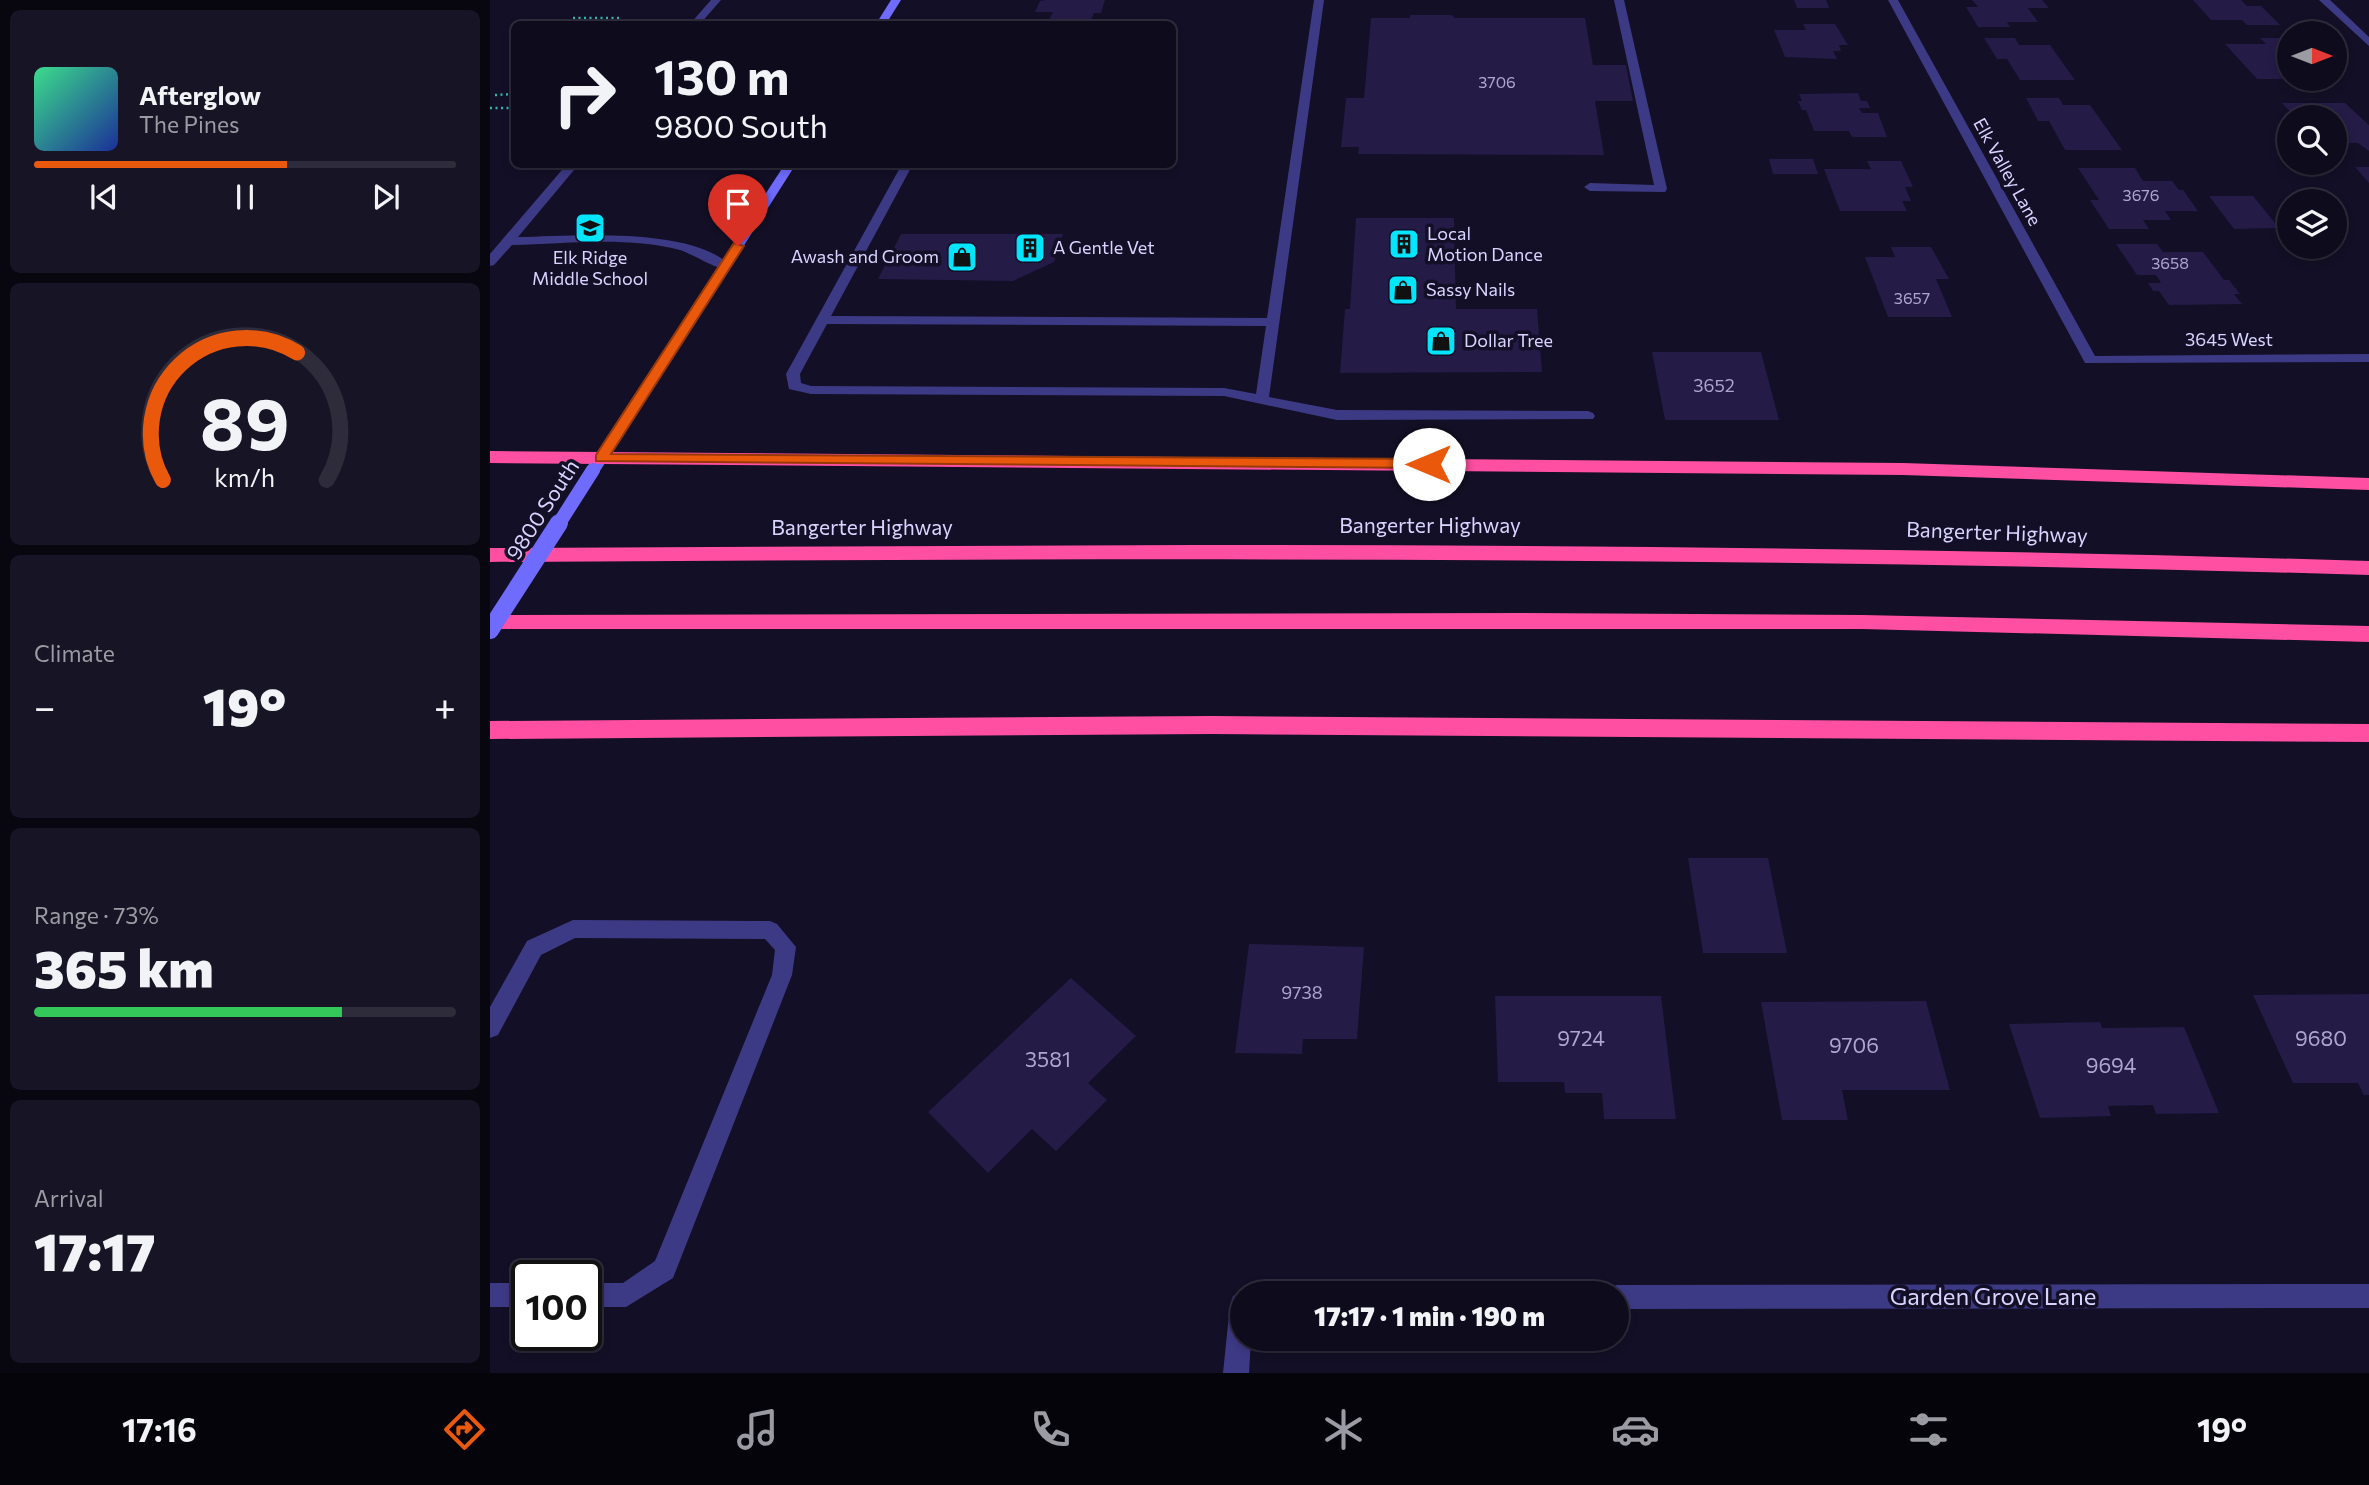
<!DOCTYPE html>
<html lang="en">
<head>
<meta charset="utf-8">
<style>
  body { margin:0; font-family:Commissioner,sans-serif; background:#171425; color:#f1f3f6; height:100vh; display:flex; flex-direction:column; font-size:26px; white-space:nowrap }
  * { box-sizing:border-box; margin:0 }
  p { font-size:23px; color:#9b9ba3 }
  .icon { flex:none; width:38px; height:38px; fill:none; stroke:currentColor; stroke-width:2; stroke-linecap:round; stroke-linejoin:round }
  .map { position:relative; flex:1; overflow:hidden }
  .drawer { display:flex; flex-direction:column; gap:10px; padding:10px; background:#08060f; width:490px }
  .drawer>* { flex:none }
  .top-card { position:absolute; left:21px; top:21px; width:665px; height:147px; border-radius:10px; box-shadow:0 4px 10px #0003,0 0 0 2px #2e2b3b; background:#0e0b1c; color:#f1f3f6; overflow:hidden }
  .needle { width:46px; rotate:90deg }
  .buttons { position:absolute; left:1787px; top:21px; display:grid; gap:14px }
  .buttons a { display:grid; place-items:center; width:70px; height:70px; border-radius:50%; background:#0e0b1c; box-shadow:0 4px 10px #0003,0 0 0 2px #2e2b3b; font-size:35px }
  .speed { position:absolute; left:21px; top:1260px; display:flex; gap:14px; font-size:35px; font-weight:700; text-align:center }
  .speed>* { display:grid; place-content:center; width:91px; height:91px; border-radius:50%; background:#0e0b1c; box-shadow:0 4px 10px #0003,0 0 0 2px #2e2b3b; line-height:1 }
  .speed .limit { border:4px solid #111; border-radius:10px; background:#fff; color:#111 }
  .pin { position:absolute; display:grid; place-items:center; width:60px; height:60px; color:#fff; margin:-72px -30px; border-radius:50% 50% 50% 0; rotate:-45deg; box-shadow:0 0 7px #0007 }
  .pin .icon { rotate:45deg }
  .me { position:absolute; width:77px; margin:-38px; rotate:270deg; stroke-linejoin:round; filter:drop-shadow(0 0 5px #0008) }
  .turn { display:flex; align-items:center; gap:24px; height:147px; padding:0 28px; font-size:32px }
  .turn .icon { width:91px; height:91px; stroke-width:2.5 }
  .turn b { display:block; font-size:49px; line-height:60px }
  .big { font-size:52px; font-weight:800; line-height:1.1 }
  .drawer .tile { flex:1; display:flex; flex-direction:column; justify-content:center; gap:10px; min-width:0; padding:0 24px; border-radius:10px; background:#171425 }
  .drawer .dial { align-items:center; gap:0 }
  .dial svg { height:182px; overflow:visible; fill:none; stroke:#2e2b3b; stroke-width:7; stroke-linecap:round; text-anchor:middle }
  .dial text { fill:#f1f3f6; stroke:none }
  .song { display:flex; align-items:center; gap:21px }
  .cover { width:84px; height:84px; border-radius:10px; background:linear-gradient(135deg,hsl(150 70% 55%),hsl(230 70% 35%)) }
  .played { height:7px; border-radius:4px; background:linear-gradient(90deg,#ea580c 60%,#2e2b3b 60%) }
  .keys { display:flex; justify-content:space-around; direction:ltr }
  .heat { display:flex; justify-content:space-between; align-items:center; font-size:38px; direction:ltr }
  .charge { height:10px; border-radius:5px; background:linear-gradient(90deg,#34c759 73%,#2e2b3b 0) }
  .trip { position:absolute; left:740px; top:1281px; width:399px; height:70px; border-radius:35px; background:#0e0b1c; box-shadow:0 4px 10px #0003,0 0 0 2px #2e2b3b; font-weight:800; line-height:70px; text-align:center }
  .menu { display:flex; height:112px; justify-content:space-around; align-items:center; background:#06040b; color:#9b9ba3 }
  .menu .icon { width:49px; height:49px }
  .menu .on { color:#ea580c }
  .menu b { font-size:32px; color:#f1f3f6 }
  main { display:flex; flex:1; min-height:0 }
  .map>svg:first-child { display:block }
  .building { fill:#241b47 }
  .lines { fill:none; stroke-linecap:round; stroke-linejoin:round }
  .path { stroke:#2fb8b0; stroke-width:2.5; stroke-dasharray:2 3.5; stroke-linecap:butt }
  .lane { fill:#3d3a85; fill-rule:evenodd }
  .street { fill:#3d3a85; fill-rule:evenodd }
  .secondary { fill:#6f6bff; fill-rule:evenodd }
  .highway { fill:#ff4fa3; fill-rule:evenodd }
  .secondary-bridge-far1 { stroke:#6f6bff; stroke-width:14 }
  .secondary-bridge { stroke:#6f6bff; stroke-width:18 }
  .route { fill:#ea580c; stroke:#983908; stroke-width:2 }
  .labels { text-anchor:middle; stroke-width:7; stroke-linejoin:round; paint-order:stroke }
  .far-number-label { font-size:16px; fill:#aca6d1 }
  .far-street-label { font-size:18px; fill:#d9d4ff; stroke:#130f26 }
  .far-poi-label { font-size:18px; fill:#d9d4ff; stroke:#130f26; text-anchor:start }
  .number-label { font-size:18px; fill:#aca6d1 }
  .street-label { font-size:21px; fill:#d9d4ff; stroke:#130f26 }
  .near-number-label { font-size:21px; fill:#aca6d1 }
  .near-street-label { font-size:24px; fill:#d9d4ff; stroke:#130f26 }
</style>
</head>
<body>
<main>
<section class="drawer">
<div class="tile">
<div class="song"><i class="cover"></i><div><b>Afterglow</b><p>The Pines</p></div></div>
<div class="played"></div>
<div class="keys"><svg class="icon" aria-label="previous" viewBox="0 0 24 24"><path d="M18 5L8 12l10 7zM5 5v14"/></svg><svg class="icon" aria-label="pause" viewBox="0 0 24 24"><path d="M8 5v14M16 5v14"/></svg><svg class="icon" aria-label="next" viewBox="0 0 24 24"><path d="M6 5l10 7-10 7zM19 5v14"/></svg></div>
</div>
<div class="tile dial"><svg viewBox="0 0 100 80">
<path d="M14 69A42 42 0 1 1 86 69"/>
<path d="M14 69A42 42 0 0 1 73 13" stroke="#ea580c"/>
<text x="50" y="56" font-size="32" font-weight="700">89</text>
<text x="50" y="72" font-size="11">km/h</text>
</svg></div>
<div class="tile"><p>Climate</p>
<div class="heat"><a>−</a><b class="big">19°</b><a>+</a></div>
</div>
<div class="tile"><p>Range · 73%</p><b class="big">365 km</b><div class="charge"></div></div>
<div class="tile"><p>Arrival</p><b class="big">17:17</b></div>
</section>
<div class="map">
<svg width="1879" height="1373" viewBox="0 0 1879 1373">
  <rect width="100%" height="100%" fill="#130f26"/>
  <g class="building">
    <path d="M 555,0 L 615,0 L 611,13 L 604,13 L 599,24 L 557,24 L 563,12 L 545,12 L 550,1 Z"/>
    <path d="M 1304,0 L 1336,0 L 1339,8 L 1307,8 Z"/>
    <path d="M 1482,0 L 1552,0 L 1559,8 L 1538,8 L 1548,22 L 1517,22 L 1520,27 L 1488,27 L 1476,7 L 1488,7 Z"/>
    <path d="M 1703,0 L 1751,0 L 1757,6 L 1771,6 L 1790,25 L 1757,25 L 1752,20 L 1721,20 Z"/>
    <path d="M 920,15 L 962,15 L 965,18 L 1095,18 L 1103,65 L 1136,65 L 1143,101 L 1105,101 L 1114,155 L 868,154 L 869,147 L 851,147 L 856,98 L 874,98 L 881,18 L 920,18 Z"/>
    <path d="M 1313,24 L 1345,24 L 1358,45 L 1349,45 L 1351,51 L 1343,51 L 1347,59 L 1295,57 L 1284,30 L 1316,30 Z"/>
    <path d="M 1494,38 L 1525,38 L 1529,45 L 1560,45 L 1585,80 L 1530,80 L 1517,59 L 1507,59 Z"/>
    <path d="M 1770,38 L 1799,38 L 1799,79 L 1767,79 L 1735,44 L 1776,44 Z"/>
    <path d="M 1368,93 L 1371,101 L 1377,101 L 1380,108 L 1369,108 L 1372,113 L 1388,113 L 1397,137 L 1362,137 L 1359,131 L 1324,131 L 1316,110 L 1312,110 L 1308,101 L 1312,101 L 1309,94 Z"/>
    <path d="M 1536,98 L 1569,98 L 1573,105 L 1600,105 L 1632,150 L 1575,150 L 1559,121 L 1548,121 Z"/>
    <path d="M 1792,103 L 1855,103 L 1879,125 L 1879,151 L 1868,143 L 1844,143 L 1844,117 L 1805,117 Z"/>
    <path d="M 1279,159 L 1323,159 L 1328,174 L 1283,174 Z"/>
    <path d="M 1377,161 L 1411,161 L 1423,187 L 1415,187 L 1421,201 L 1412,201 L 1417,211 L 1350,211 L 1334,169 L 1381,169 Z"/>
    <path d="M 1865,167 L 1879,167 L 1879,183 Z"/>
    <path d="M 1588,168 L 1645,168 L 1653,181 L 1682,181 L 1689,190 L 1693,190 L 1708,211 L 1675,211 L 1681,220 L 1653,220 L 1659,229 L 1619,229 L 1600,200 L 1609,200 Z"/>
    <path d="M 1719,196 L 1763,196 L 1789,228 L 1744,229 Z"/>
    <path d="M 866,218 L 964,218 L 966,309 L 1047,309 L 1052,372 L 850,373 L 855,309 L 860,309 Z"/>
    <path d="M 411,234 L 573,234 L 564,262 L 523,281 L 388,279 Z"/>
    <path d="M 1626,244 L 1667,244 L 1673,252 L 1713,252 L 1734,280 L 1739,280 L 1750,294 L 1744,294 L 1752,304 L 1679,305 L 1669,291 L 1663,291 L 1658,283 L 1671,283 L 1666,275 L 1647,275 Z"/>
    <path d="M 1401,247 L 1441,247 L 1459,279 L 1446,279 L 1462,317 L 1398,317 L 1375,257 L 1405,257 Z"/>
    <path d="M 1162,352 L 1271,352 L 1289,420 L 1175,420 Z"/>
    <path d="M 1198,858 L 1278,858 L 1297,953 L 1213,953 Z"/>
    <path d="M 759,944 L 874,947 L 867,1039 L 813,1039 L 812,1054 L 745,1053 Z"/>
    <path d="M 581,978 L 646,1036 L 598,1083 L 617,1100 L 566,1151 L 542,1129 L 498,1173 L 438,1112 Z"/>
    <path d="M 1879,994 L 1879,1095 L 1874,1095 L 1868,1083 L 1803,1083 L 1763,995 Z"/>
    <path d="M 1005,996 L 1171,996 L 1186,1119 L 1114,1119 L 1112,1093 L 1075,1093 L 1074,1082 L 1008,1082 Z"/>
    <path d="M 1436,1001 L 1460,1090 L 1352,1090 L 1358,1120 L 1292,1120 L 1271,1002 Z"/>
    <path d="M 1610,1022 L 1612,1028 L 1694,1027 L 1729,1113 L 1666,1114 L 1663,1105 L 1618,1106 L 1621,1116 L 1550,1118 L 1519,1024 Z"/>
  </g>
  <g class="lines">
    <g class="path">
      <path d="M 83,18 L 129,18"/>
      <path d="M 5,95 L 24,94"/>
      <path d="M 0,108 L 24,108"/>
    </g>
    <g class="lane">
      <path d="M 221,0 L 231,0 L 210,24 L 200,24 Z"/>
      <path d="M 824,0 L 834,0 L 779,397 L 847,410 L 1098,411 L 1103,413 L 1105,416 L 1103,419 L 847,420 L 734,396 L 321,394 L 299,389 L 296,374 L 412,164 L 423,164 L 341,316 L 777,318 ZM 337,324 L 776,326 L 766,394 L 734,388 L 321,386 L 311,383 L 310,374 Z"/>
      <path d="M 1124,0 L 1134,0 L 1177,189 L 1175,192 L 1100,191 L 1094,187 L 1100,183 L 1164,185 Z"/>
      <path d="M 77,164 L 89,164 L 28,237 C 82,236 201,226 241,266 L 239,269 C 228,271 203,254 190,250 C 136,236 76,244 22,245 L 4,265 L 0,266 L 0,254 Z"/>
      <path d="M 83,920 L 280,921 L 287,924 L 306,947 L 302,975 L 183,1278 L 136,1307 L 96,1307 L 96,1283 L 133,1283 L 165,1261 L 282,975 L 285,950 L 275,939 L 85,938 L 51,955 L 8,1035 L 0,1038 L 0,1007 L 37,941 Z"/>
      <rect x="0" y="1283" width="37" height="24"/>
    </g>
    <g class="street">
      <path d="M 1398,0 L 1408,0 L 1605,356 L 1879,354 L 1879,362 L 1595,363 Z"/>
      <path d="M 1829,0 L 1840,0 L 1879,37 L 1879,46 Z"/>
      <path d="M 1879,1284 L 1879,1308 L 1127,1309 L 1127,1293 L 1116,1293 L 1118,1288 L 1127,1285 Z"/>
      <path d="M 752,1293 L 752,1339 L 761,1339 L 759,1373 L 733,1373 L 740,1305 L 743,1296 Z"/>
    </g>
    <g class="secondary">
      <path d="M 401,0 L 411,0 L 396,24 L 386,24 Z"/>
      <path d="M 295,164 L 306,164 L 108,474 L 98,474 L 95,470 L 98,466 Z"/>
    </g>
    <g class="highway">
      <path d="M 0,451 L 1413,463 L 1879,478 L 1879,490 L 1413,475 L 0,463 Z"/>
      <path d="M 705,545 C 1096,545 1488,549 1879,561 L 1879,575 C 1253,556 627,558 0,562 L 0,548 Z"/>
      <path d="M 1035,613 L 1372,615 L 1879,626 L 1879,642 L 1372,629 L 0,629 L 0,615 Z"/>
      <path d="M 722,716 L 1879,724 L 1879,742 L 722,734 L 0,739 L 0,721 Z"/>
    </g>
    <path class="secondary-bridge-far1" d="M 68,525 L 103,470"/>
    <path class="secondary-bridge" d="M 0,630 L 69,523"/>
  </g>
  <path class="route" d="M 244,243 L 254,246 L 121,454 L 939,459 L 946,464 L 939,468 L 106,461 L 106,455 Z"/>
  <defs>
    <g id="school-square" transform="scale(1.575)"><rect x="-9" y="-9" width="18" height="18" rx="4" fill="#00e5ff" stroke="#130f26"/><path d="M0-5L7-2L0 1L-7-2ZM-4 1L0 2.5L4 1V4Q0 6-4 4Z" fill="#111"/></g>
    <g id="building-square" transform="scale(1.575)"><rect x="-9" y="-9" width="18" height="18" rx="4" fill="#00e5ff" stroke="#130f26"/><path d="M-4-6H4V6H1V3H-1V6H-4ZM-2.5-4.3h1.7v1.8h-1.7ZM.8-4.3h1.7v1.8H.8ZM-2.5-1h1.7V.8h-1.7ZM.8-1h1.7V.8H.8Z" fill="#111"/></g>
    <g id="shop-square" transform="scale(1.575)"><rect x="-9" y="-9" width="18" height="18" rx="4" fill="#00e5ff" stroke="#130f26"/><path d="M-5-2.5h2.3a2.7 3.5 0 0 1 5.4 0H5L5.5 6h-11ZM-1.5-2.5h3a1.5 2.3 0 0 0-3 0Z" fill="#111"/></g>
  </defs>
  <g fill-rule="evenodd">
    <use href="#school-square" x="100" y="228"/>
    <use href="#building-square" x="914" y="244"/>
    <use href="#building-square" x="540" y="248"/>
    <use href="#shop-square" x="472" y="257"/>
    <use href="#shop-square" x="913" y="290"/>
    <use href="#shop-square" x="951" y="341"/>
  </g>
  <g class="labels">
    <g class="far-number-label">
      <text x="1007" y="88">3706</text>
      <text x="1651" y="201">3676</text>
      <text x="1680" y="269">3658</text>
      <text x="1422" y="304">3657</text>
    </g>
    <g class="far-street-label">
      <text transform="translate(1517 172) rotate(61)" y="6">Elk Valley Lane</text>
      <text x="1739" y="346">3645 West</text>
    </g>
    <g class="far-poi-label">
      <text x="937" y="240">Local<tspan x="937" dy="21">Motion Dance</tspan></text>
      <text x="563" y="254">A Gentle Vet</text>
      <text x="449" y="263" text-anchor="end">Awash and Groom</text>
      <text x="100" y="264" text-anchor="middle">Elk Ridge<tspan x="100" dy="21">Middle School</tspan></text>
      <text x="936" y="296">Sassy Nails</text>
      <text x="974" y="347">Dollar Tree</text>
    </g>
    <g class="number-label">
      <text x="1224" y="392">3652</text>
      <text x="812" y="999">9738</text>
    </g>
    <g class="street-label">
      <text transform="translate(53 510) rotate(-57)" y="7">9800 South</text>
      <text x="940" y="533">Bangerter Highway</text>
      <text x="372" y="535">Bangerter Highway</text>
      <text transform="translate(1507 533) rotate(2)" y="7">Bangerter Highway</text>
    </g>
    <g class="near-number-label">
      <text x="1091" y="1046">9724</text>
      <text x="1831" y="1046">9680</text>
      <text x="1364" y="1053">9706</text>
      <text x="558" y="1067">3581</text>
      <text x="1621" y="1073">9694</text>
    </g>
    <g class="near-street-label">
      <text x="1503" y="1305">Garden Grove Lane</text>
    </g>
  </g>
</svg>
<div class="buttons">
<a><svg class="needle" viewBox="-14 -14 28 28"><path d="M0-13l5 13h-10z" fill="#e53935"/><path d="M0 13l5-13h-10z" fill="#9b9ba3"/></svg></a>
<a><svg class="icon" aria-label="search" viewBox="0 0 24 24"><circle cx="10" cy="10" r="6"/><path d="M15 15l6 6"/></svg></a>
<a><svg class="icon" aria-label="layers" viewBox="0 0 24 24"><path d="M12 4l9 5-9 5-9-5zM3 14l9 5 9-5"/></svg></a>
</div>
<div class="speed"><div class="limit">100</div></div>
<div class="pin" style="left:248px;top:246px;background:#d93025"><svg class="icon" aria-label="arrive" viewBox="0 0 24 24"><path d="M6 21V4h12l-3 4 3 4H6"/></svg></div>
<svg class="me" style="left:939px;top:464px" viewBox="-20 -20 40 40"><circle r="19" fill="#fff"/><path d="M0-13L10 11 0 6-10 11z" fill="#ea580c"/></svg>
<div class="trip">17:17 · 1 min · 190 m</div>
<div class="top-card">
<div class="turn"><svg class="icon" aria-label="right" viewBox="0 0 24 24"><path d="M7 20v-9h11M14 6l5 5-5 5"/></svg><div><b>130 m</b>9800 South</div></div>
</div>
</div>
</main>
<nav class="menu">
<b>17:16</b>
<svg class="icon on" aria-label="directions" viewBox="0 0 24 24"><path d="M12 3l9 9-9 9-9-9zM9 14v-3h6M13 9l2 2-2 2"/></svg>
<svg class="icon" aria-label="music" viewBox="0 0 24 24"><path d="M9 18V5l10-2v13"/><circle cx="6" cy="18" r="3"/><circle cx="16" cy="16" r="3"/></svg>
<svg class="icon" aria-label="phone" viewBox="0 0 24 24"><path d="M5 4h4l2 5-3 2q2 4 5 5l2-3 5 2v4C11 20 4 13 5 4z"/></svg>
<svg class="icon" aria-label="climate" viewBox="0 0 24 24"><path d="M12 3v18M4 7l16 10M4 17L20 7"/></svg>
<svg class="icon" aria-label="car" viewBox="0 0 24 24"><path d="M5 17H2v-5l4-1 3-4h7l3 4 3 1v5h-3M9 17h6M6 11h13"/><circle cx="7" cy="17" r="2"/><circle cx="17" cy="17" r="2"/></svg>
<svg class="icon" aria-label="filters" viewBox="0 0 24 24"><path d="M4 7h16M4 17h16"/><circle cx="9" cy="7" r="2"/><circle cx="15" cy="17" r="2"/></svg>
<b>19°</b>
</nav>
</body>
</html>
